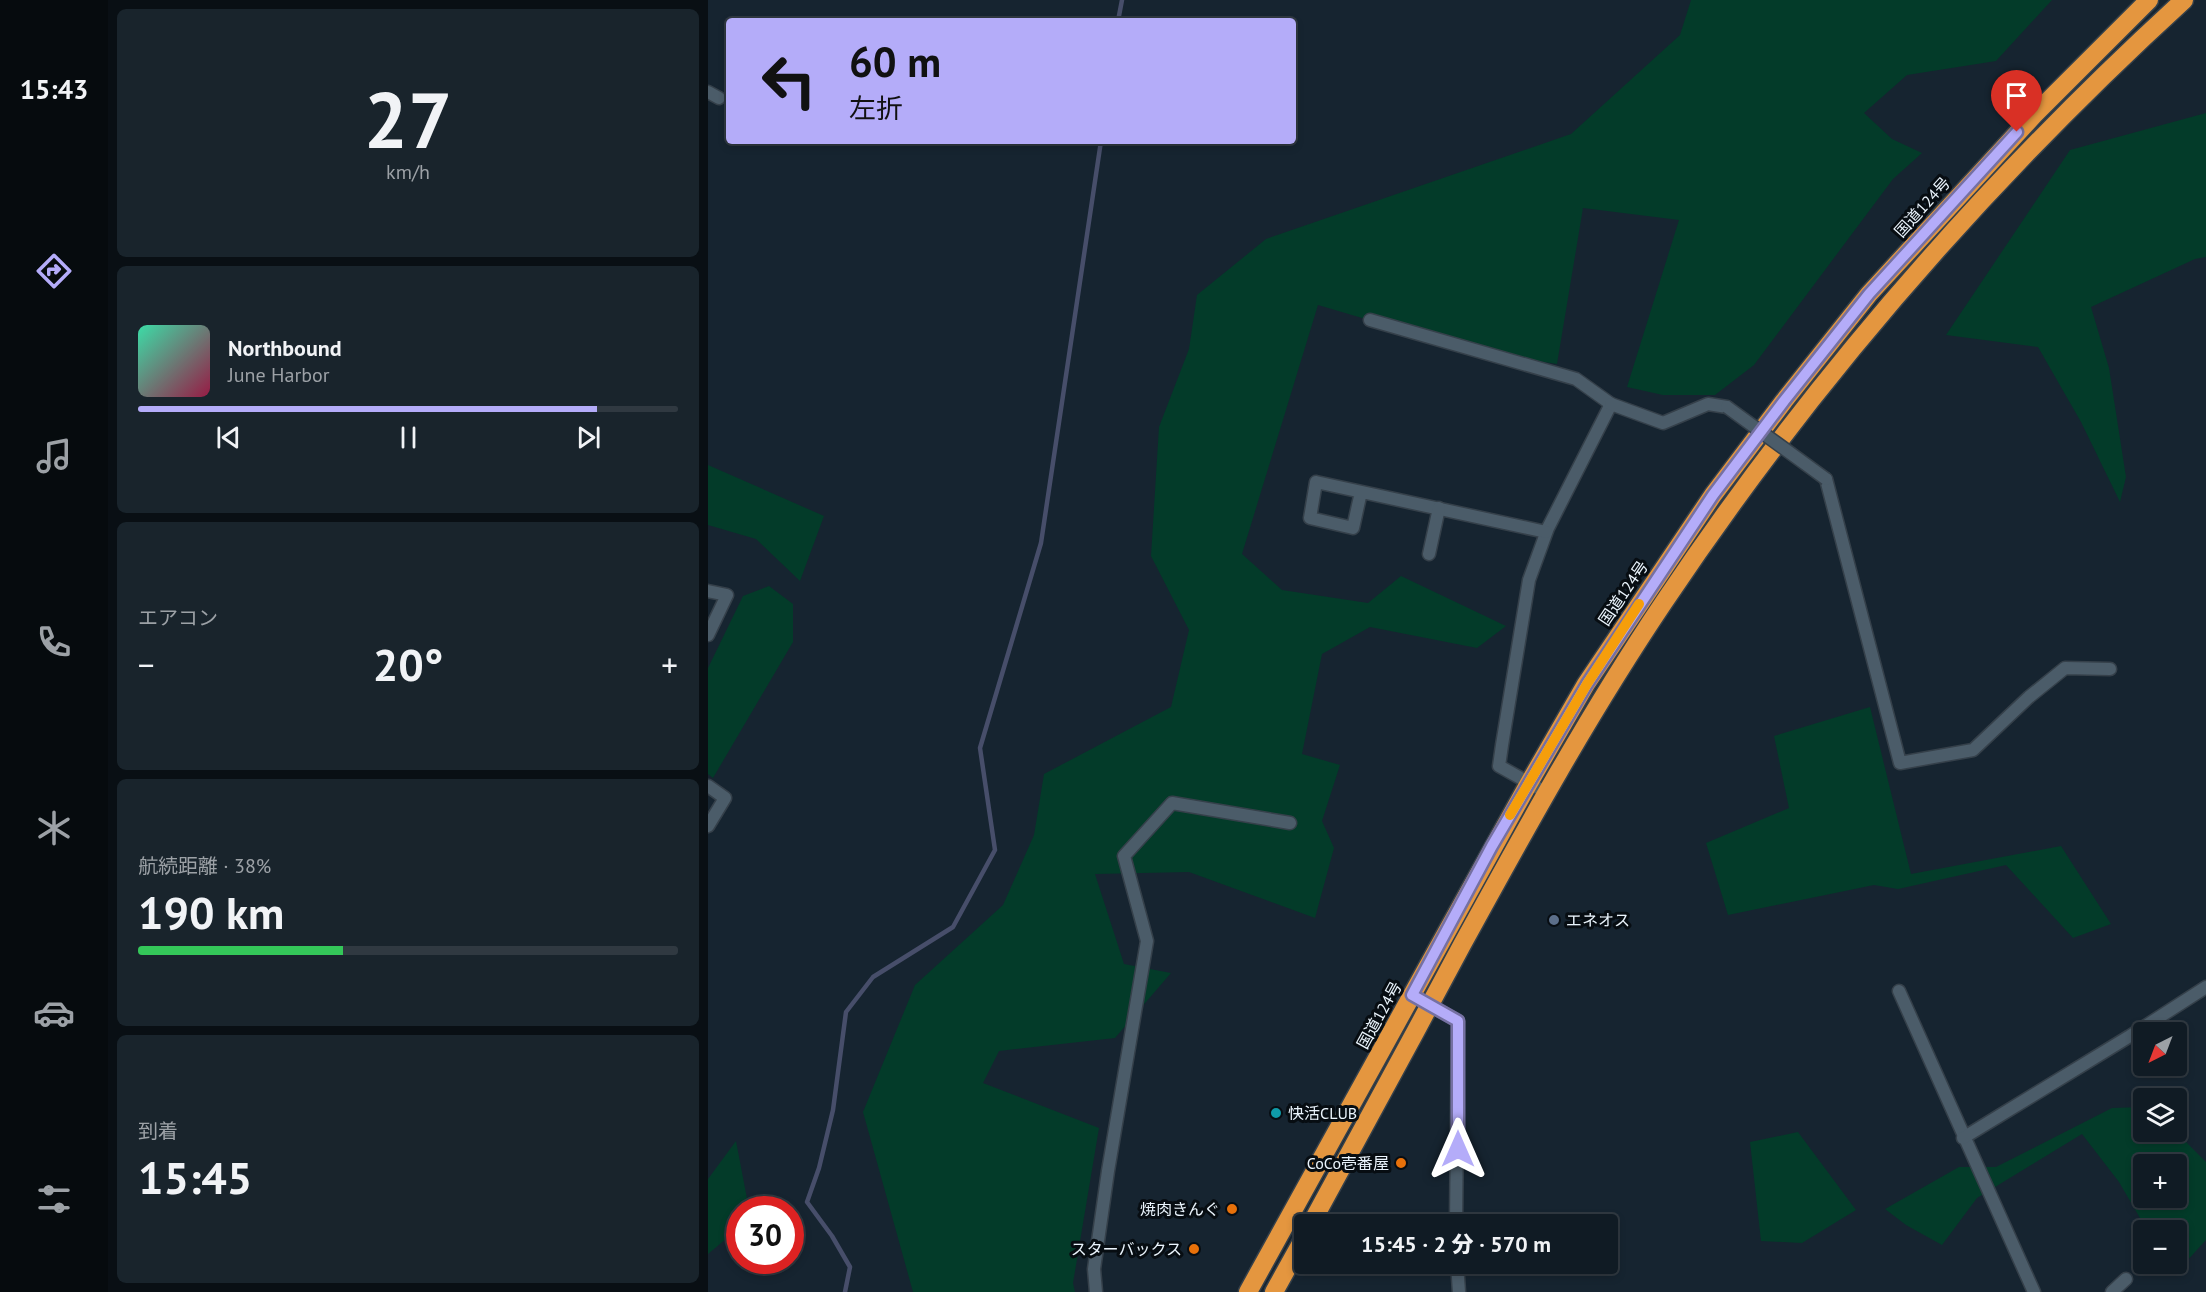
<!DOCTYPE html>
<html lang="ja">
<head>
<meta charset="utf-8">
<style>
  body { margin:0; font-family:"PT Sans","Noto Sans JP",sans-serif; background:#19242c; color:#f1f3f6; height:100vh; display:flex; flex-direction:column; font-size:22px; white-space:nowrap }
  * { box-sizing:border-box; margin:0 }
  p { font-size:20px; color:#9ca1a6 }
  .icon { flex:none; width:33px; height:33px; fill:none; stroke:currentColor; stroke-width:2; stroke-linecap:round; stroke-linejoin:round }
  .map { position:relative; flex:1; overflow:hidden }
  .side { display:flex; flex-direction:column; gap:9px; padding:9px; background:#090f14; width:600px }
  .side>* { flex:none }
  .banner { position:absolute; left:18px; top:18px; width:570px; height:126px; border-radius:6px; box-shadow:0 3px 9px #0003,0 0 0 2px #303941; background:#b4acf9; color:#111; overflow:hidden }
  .needle { width:39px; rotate:222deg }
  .tools { position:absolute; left:1425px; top:1022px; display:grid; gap:12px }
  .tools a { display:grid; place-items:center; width:54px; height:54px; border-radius:6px; background:#101b24; box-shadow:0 3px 9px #0003,0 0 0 2px #303941; font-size:30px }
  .speed { position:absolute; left:18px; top:1196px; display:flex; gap:12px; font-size:30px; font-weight:700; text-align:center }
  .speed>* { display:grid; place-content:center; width:78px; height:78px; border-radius:50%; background:#101b24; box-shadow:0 3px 9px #0003,0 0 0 2px #303941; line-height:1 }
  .speed .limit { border:9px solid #d22; background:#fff; color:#111 }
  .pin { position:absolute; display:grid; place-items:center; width:51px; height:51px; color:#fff; margin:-62px -26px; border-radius:50% 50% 50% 0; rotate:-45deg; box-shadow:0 0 6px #0007 }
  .pin .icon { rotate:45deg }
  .me { position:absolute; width:66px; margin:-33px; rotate:0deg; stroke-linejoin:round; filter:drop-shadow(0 0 4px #0008) }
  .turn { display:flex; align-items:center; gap:21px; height:126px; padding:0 24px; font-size:27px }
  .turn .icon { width:78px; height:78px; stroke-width:2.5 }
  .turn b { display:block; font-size:42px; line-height:51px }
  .big { font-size:45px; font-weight:800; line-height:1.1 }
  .side .tile { flex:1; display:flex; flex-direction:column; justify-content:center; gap:9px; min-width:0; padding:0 21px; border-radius:9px; background:#19242c }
  .side .dial { align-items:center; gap:0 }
  .dial b { font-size:78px; line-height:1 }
  .song { display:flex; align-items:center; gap:18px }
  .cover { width:72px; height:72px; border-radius:9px; background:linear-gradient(135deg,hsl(160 70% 55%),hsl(340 70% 35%)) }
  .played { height:6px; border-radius:3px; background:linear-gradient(90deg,#b4acf9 85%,#303941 85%) }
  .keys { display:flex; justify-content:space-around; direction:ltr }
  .heat { display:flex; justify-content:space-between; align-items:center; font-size:33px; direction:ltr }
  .charge { height:9px; border-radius:4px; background:linear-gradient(90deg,#34c759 38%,#303941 0) }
  .trip { position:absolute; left:586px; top:1214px; width:324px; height:60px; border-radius:6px; background:#101b24; box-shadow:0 3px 9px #0003,0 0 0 2px #303941; font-weight:800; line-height:60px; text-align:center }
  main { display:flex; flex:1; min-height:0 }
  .tab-bar { display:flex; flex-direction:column; width:108px; justify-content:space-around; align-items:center; background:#060b0e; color:#9ca1a6 }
  .tab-bar .icon { width:42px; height:42px }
  .tab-bar .active { color:#b4acf9 }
  .tab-bar b { font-size:27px; color:#f1f3f6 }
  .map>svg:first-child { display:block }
  .green { fill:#033b29; fill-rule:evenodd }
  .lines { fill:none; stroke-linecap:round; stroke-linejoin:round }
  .stream { stroke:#474e6a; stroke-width:4.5 }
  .street-casing { stroke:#35404a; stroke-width:15 }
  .highway-casing { stroke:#35404a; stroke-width:21 }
  .street { stroke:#4b5c69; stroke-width:12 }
  .highway { stroke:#e4963f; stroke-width:18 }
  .street-bridge-casing { stroke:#35404a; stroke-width:15; stroke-linecap:butt }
  .street-bridge { stroke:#4b5c69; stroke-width:12 }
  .route-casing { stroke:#7570a2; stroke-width:15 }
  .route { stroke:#b4acf9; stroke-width:10 }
  .slow { stroke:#f59e0b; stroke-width:10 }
  .service-dot { fill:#5c6f8a; stroke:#070d12; stroke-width:2 }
  .culture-dot { fill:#0f9aa8; stroke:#070d12; stroke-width:2 }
  .food-dot { fill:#e8710a; stroke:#070d12; stroke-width:2 }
  .labels { text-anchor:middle; stroke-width:6; stroke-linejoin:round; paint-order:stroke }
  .street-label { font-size:16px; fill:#ebf5fd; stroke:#070d12 }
  .poi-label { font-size:16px; fill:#ebf5fd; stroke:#070d12; text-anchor:end }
</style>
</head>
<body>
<main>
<nav class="tab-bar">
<b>15:43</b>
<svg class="icon active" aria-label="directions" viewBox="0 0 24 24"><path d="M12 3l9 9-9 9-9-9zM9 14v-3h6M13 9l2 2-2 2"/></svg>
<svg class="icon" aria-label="music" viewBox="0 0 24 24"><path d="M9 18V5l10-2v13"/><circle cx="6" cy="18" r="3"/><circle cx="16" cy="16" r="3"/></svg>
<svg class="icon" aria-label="phone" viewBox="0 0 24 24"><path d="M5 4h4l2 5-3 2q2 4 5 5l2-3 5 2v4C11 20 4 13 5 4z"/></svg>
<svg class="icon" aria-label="climate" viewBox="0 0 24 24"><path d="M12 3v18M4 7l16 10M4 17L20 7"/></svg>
<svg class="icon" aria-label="car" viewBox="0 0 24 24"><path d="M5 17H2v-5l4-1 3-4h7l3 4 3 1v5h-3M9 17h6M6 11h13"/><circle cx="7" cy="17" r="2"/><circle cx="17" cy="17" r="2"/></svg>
<svg class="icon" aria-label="filters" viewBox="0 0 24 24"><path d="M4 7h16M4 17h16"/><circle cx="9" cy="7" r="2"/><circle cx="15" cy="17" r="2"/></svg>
</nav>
<section class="side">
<div class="tile dial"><b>27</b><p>km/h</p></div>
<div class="tile">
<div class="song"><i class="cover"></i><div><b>Northbound</b><p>June Harbor</p></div></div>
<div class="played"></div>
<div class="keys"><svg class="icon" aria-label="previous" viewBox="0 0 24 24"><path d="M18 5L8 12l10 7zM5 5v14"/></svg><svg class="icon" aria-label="pause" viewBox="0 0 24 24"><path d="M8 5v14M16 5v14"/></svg><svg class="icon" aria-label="next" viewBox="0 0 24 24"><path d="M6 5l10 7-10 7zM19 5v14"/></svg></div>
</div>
<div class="tile"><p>エアコン</p>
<div class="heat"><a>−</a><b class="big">20°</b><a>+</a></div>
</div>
<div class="tile"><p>航続距離 · 38%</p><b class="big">190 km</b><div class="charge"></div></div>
<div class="tile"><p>到着</p><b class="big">15:45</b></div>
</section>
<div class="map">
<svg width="1498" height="1292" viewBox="0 0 1498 1292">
  <rect width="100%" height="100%" fill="#162430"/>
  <g class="green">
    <path d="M 983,0 L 1344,0 L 1288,61 L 1199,75 L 1156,113 L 1184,139 L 1214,153 L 1185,179 L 1046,365 L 1007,395 L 955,395 L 919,387 L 971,220 L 875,208 L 849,364 L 766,351 L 610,305 L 534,554 L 574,590 L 660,603 L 693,576 L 798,626 L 769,648 L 662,627 L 614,654 L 594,754 L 632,765 L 614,821 L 626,848 L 607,918 L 481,872 L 387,874 L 416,964 L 463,973 L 407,1038 L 291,1051 L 275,1083 L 391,1128 L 365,1283 L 367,1292 L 205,1292 L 155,1112 L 207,985 L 295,905 L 326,835 L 336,774 L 463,707 L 481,630 L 443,556 L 451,427 L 481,349 L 489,295 L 558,239 L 863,134 L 972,35 Z"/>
    <path d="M 1498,113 L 1498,257 L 1487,259 L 1383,307 L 1401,368 L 1418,477 L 1412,502 L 1373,422 L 1330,347 L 1238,335 L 1362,150 Z"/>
    <path d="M 0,465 L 116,516 L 92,581 L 48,539 L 0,525 Z"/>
    <path d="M 61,586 L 85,604 L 85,642 L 5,778 L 0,774 L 0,668 L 35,596 Z"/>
    <path d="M 1162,707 L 1203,874 L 1353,846 L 1403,924 L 1365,938 L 1298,865 L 1190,889 L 1166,885 L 1020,915 L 998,843 L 1081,808 L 1066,736 Z"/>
    <path d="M 1435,1107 L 1436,1131 L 1467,1131 L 1498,1162 L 1498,1240 L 1465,1276 L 1458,1263 L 1468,1263 L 1468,1230 L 1439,1230 L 1411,1182 L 1374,1134 L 1269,1198 L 1234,1245 L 1198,1225 L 1177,1209 L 1251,1167 L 1288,1167 L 1404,1108 ZM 1436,1164 L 1468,1164 L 1468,1197 L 1436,1197 Z"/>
    <path d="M 1090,1132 L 1148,1210 L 1094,1243 L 1053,1241 L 1042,1142 Z"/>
    <path d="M 28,1141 L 41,1209 L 32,1209 L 31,1228 L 0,1254 L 0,1179 Z"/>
  </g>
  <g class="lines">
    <g class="stream">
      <path d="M 410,21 L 414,0"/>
      <path d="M 137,1292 L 142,1267 L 124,1236 L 99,1202 L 111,1168 L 125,1110 L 138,1012 L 165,977 L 245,927 L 287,850 L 272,748 L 333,543 L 393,141"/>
    </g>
    <g class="street-casing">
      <g id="street">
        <path d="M 0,92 L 11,98"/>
        <path d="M 662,320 L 868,379 L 903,404 L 840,528 L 821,580 L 794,745 L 791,766 L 839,793"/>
        <path d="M 903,404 L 955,423 L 1000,404 L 1019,407"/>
        <path d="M 1118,479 L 1192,763 L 1265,750 L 1321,697 L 1357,668 L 1402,669"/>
        <path d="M 653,492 L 645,528 L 602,518 L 608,482 L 838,532"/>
        <path d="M 721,554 L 731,508"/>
        <path d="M 0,591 L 19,595 L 0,635"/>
        <path d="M 0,786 L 17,798 L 0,826"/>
        <path d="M 1191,991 L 1326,1292"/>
        <path d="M 704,995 L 750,1021 L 748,1224"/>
        <path d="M 1255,1138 L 1422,1036 L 1498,987"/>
        <path d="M 749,1263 L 751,1292"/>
        <path d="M 388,1292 L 386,1269 L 400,1171 L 439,941 L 416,856 L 464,803 L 582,823"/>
        <path d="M 1404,1292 L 1418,1279"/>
      </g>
    </g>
    <g class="highway-casing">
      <g id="highway">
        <path d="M 603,1224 C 654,1130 705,1037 755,943 C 818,828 882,712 956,602 C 1104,381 1279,180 1476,0"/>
        <path d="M 540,1292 L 821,783 L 878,684 L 1005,495 L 1076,401 L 1161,294 L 1326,115 L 1441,0"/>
        <path d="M 566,1292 L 597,1236"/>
      </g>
    </g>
    <use href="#street" class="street"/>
    <use href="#highway" class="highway"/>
    <g class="street-bridge-casing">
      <path id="street-bridge" d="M 1019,407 L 1118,479"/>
    </g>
    <use href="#street-bridge" class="street-bridge"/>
  </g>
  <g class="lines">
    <g class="route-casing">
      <path id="route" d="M 750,1149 L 750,1021 L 704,995 L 784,846 L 879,684 L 1005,495 L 1076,401 L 1161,294 L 1309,132"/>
    </g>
    <use href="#route" class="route"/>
    <path class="slow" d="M 802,815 L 879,684 L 931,604"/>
  </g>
  <circle class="service-dot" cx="846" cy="920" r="6"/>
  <circle class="culture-dot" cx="568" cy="1113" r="6"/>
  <g class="food-dot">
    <circle cx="693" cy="1163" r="6"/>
    <circle cx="524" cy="1209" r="6"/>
    <circle cx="486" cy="1249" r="6"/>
  </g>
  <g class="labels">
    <g class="street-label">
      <text transform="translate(1214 207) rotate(-48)" y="6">国道124号</text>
      <text transform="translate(915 593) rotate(-56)" y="6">国道124号</text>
      <text transform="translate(671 1015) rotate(-61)" y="6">国道124号</text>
    </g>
    <g class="poi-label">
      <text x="858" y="926" text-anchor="start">エネオス</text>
      <text x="580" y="1119" text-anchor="start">快活CLUB</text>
      <text x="681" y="1169">CoCo壱番屋</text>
      <text x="512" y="1215">焼肉きんぐ</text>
      <text x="474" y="1255">スターバックス</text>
    </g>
  </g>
</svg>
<div class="tools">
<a><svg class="needle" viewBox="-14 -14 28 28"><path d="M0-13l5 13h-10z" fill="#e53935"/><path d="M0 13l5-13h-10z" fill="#9ca1a6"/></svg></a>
<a><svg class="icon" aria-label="layers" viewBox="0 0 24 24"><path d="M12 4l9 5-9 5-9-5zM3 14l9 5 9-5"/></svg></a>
<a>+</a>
<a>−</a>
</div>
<div class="speed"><div class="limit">30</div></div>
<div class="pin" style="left:1309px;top:132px;background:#d93025"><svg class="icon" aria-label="arrive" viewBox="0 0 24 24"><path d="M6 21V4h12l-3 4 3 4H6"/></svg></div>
<svg class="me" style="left:750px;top:1149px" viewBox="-20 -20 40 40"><path d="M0-17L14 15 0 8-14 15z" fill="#b4acf9" stroke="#fff" stroke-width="4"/></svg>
<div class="trip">15:45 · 2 分 · 570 m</div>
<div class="banner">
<div class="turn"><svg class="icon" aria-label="left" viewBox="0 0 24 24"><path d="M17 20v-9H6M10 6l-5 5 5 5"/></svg><div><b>60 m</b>左折</div></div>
</div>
</div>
</main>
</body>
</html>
